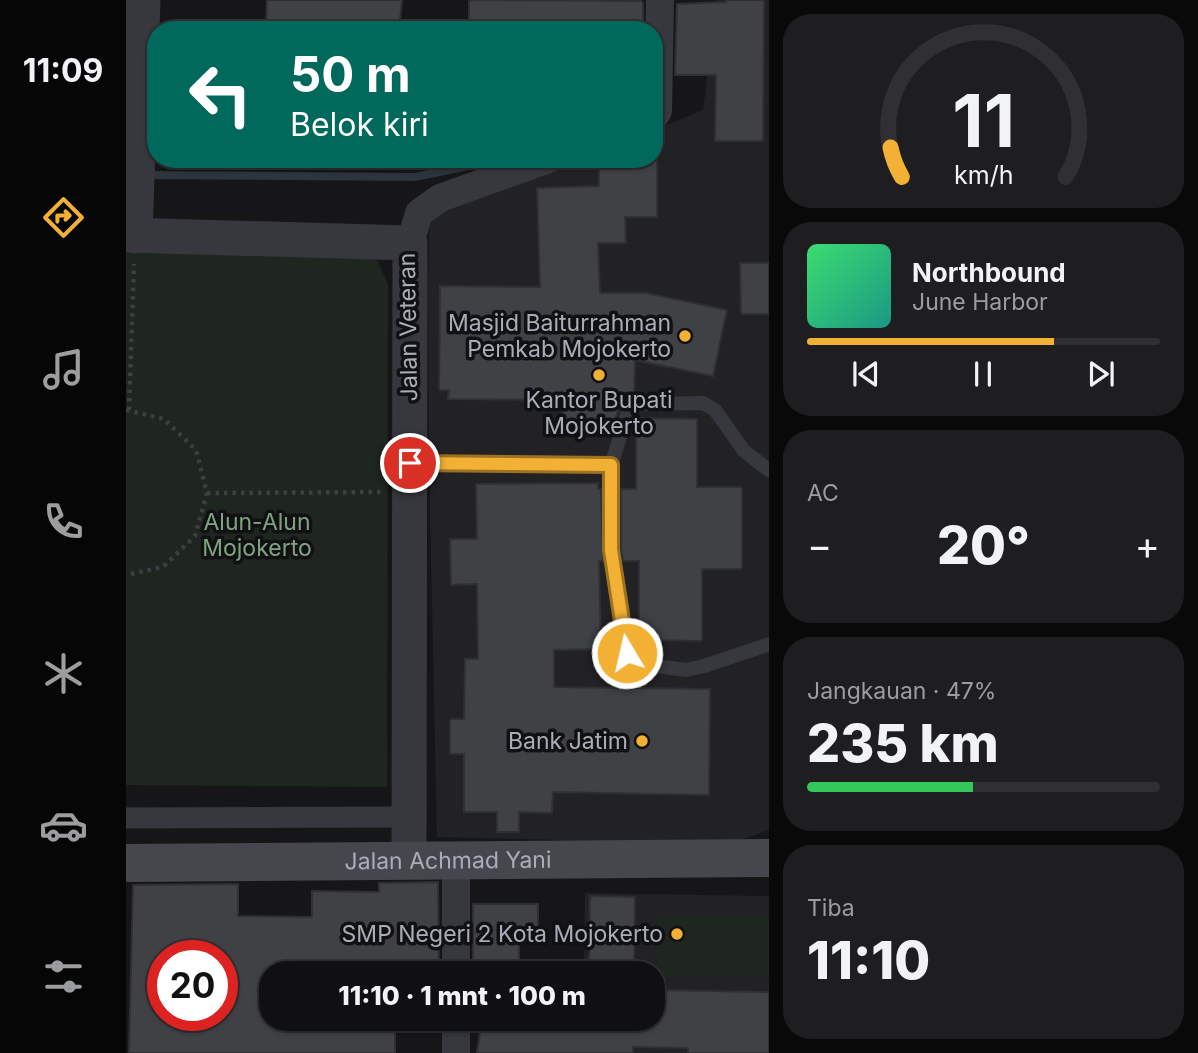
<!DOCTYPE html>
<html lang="id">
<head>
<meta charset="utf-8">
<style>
  body { margin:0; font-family:Inter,sans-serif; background:#1e1e20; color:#f1f3f6; height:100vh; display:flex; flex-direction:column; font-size:26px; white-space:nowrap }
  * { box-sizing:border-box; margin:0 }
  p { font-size:23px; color:#9c9d9f }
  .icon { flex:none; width:38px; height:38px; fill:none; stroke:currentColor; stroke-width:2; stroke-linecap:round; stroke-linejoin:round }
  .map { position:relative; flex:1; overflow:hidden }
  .drawer { display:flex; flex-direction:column; gap:14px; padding:14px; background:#09090a; width:429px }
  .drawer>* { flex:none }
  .guide { position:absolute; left:21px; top:21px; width:516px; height:147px; border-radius:28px; box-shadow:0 2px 5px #0004,0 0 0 2px #303032; background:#00695c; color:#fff; overflow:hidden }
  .speed { position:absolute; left:21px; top:940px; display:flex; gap:14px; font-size:35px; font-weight:700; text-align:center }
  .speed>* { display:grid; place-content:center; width:91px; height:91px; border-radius:50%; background:#101012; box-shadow:0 2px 5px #0004,0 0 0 2px #303032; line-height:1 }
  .speed .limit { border:10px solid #d22; background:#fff; color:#111 }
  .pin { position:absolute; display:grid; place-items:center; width:60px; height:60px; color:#fff; margin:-30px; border:4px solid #fff; border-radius:50%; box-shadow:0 2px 7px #0007 }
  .me { position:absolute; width:77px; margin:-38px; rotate:351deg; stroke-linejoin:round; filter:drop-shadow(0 0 5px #0008) }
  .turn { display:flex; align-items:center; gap:24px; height:147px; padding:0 28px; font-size:32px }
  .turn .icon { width:91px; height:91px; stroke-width:2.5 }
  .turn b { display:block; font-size:49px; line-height:60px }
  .big { font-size:52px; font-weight:800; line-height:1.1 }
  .drawer .widget { flex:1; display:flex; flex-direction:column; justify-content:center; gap:10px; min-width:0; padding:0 24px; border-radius:28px; background:#1e1e20 }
  .drawer .dial { align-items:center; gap:0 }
  .dial svg { height:182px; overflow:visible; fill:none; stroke:#303032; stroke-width:7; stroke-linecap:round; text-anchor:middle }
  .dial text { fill:#f1f3f6; stroke:none }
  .song { display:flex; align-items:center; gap:21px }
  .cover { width:84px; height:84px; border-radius:10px; background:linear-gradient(135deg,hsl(140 70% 55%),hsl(170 70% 35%)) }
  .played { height:7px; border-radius:4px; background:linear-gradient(90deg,#f2b134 70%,#303032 70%) }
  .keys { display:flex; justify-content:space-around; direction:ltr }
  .heat { display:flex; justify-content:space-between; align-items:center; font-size:38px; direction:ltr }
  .charge { height:10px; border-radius:5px; background:linear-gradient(90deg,#34c759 47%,#303032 0) }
  .trip { position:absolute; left:133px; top:961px; width:406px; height:70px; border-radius:28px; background:#101012; box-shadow:0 2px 5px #0004,0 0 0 2px #303032; font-weight:800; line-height:70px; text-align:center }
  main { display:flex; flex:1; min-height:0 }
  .tabs { display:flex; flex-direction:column; width:126px; justify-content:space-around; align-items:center; background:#060607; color:#9c9d9f }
  .tabs .icon { width:49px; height:49px }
  .tabs .on { color:#f2b134 }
  .tabs b { font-size:32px; color:#f1f3f6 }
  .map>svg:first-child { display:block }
  .built { fill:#222225 }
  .green { fill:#1e261f }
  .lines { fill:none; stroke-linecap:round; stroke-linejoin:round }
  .stream { stroke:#2c353c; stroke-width:8 }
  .building { fill:#404145; stroke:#303034; stroke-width:2; fill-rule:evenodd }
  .path { stroke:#3d3f44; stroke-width:4.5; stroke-dasharray:3.5 5; stroke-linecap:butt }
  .service { stroke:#37383d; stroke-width:14 }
  .pedestrian { stroke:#37383d; stroke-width:21 }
  .minor { stroke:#37383d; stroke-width:28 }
  .tertiary { stroke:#37383d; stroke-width:35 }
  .secondary { stroke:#45474d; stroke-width:38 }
  .route-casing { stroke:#9d7322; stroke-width:18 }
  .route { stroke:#f2b134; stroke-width:12 }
  .poi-dot { fill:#f2b134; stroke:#111113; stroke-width:2.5 }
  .labels { text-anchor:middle; stroke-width:7; stroke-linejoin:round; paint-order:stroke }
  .poi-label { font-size:23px; fill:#a8adb8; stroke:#111113; text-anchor:end }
  .street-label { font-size:23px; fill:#a8adb8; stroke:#111113 }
  .park-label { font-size:23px; fill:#7fa381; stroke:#111113 }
</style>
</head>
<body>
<main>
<nav class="tabs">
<b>11:09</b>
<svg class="icon on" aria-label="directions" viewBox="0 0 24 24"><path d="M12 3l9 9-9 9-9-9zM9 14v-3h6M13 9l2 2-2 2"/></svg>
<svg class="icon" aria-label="music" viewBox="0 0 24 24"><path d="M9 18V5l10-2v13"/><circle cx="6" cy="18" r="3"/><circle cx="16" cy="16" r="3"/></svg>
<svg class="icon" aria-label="phone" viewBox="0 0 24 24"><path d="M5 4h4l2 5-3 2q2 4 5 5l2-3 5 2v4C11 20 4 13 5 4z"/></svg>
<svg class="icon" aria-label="climate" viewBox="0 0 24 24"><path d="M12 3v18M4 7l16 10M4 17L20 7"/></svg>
<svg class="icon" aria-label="car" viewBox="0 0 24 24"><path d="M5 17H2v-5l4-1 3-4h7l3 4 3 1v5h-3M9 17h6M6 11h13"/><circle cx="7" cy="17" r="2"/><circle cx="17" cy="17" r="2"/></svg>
<svg class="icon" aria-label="filters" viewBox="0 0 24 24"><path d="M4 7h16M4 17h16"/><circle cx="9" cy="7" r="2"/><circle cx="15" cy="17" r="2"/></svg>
</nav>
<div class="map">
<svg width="644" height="1053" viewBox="0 0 644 1053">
  <rect width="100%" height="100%" fill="#161618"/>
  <g class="built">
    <path d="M 591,0 L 643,0 L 643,830 L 602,844 L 311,837 L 303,463 L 302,287 L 304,210 L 450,159 L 528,159 L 529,130 L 577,110 Z"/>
    <path d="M 459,893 L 643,896 L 643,1053 L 457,1053 L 527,1018 L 527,973 L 458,973 Z"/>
  </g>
  <g class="green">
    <path d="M 0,251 L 248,254 L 262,284 L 261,787 L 0,785 Z"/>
    <path d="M 531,917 L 643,918 L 643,976 L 531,975 Z"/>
  </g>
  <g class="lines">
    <path class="stream" d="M 20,175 L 289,177 L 376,159"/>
  </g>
  <g class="building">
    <path d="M 141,0 L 276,0 L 273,30 L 140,30 Z"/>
    <path d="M 343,0 L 515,1 L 517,3 L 517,30 L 343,30 Z"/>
    <path d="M 600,0 L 638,0 L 637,141 L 589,141 L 590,75 L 549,75 L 551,4 L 600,2 Z"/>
    <path d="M 473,159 L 531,159 L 531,217 L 499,217 L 500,243 L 472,243 L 474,293 L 520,293 L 601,310 L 587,376 L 509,360 L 508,397 L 493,408 L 487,426 L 436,426 L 437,400 L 322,399 L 323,390 L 313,390 L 314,286 L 414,287 L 411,188 L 473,186 Z"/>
    <path d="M 614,263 L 643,263 L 643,314 L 615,314 Z"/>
    <path d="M 510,418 L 571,419 L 571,487 L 616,487 L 616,569 L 576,569 L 576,641 L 513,640 L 513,561 L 497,561 L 495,549 L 495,489 L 510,489 Z"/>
    <path d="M 472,483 L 472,489 L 475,489 L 477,561 L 473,561 L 475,649 L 428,650 L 428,687 L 584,689 L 583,795 L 427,792 L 426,813 L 393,812 L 393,832 L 371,832 L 371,812 L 338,812 L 338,754 L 324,754 L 324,719 L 338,719 L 339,659 L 352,659 L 351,584 L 325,585 L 324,539 L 351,539 L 350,484 Z"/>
    <path d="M 312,882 L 313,973 L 145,973 L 145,1018 L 251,1018 L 251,1022 L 269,1023 L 269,1053 L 3,1053 L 7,885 L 112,884 L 112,916 L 186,917 L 186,891 L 253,892 L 253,883 ZM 37,956 L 96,956 L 96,1015 L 37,1015 Z"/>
    <path d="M 464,896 L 509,897 L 508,973 L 463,973 Z"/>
    <path d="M 347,904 L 412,904 L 412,941 L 393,941 L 393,973 L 347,973 Z"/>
    <path d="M 527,990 L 643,992 L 643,1053 L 562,1053 L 562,1048 L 507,1047 L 507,1053 L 351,1053 L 356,1018 L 421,1027 L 421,1018 L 527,1018 Z"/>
  </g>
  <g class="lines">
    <g class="path">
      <path d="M 0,410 L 38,419 L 70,450 L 81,493 L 69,536 L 37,567 L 0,575"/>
      <path d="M 3,410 L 8,264"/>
      <path d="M 81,493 L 255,492"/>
    </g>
    <g class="service">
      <path d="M 284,463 L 485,465 L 485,550 L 501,653 L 514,664 L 560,670 L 578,666 L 644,644"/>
      <path d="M 485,465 L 502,412 L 515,404 L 577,403 L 589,410 L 618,451 L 644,471"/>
    </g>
    <path class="pedestrian" d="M 0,818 L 283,817"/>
    <g class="minor">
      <path d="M 528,117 L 532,111 L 534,0"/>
      <path d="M 284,243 L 293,213 L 314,198 L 423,159"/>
      <path d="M 330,973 L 330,860"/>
      <path d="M 330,1018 L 330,1053"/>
    </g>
    <g class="tertiary">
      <path d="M 0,235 L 284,243 L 283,861"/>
      <path d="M 9,236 L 17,0"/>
    </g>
    <path class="secondary" id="s1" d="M 0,863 L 644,858"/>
  </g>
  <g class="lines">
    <g class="route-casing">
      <path id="route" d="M 284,463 L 485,465 L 485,550 L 501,653"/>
    </g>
    <use href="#route" class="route"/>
  </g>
  <g class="poi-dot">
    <circle cx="559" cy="336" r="7"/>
    <circle cx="473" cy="375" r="7"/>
    <circle cx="516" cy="741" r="7"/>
    <circle cx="551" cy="934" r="7"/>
  </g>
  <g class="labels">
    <g class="poi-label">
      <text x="545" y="331">Masjid Baiturrahman<tspan x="545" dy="26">Pemkab Mojokerto</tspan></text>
      <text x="473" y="408" text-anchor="middle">Kantor Bupati<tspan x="473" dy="26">Mojokerto</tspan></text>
      <text x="502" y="749">Bank Jatim</text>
      <text x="537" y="942">SMP Negeri 2 Kota Mojokerto</text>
    </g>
    <g class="street-label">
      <text transform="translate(282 327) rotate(-91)" y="8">Jalan Veteran</text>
      <text dy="8" stroke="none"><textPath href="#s1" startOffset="322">Jalan Achmad Yani</textPath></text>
    </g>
    <g class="park-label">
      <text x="131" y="530">Alun-Alun<tspan x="131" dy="26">Mojokerto</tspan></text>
    </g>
  </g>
</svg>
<div class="speed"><div class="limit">20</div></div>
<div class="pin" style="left:284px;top:463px;background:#d93025"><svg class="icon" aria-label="arrive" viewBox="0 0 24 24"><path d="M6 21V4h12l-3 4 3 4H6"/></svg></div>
<svg class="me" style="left:501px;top:653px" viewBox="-20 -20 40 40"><circle r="17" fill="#f2b134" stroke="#fff" stroke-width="3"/><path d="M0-11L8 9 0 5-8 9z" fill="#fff"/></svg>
<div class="trip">11:10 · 1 mnt · 100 m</div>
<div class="guide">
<div class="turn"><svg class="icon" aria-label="left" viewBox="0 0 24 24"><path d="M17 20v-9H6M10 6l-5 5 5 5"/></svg><div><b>50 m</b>Belok kiri</div></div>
</div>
</div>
<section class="drawer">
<div class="widget dial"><svg viewBox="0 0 100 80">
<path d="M14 69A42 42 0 1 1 86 69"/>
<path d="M14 69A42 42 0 0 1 9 56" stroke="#f2b134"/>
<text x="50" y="56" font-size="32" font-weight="700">11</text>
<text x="50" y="72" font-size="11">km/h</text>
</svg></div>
<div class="widget">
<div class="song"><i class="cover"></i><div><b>Northbound</b><p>June Harbor</p></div></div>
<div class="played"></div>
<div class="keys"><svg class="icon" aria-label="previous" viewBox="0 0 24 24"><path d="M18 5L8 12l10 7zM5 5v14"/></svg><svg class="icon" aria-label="pause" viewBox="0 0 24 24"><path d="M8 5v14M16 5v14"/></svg><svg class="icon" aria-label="next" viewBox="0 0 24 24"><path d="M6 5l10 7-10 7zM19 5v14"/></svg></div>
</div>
<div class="widget"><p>AC</p>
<div class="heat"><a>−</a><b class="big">20°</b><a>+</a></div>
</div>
<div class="widget"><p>Jangkauan · 47%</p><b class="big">235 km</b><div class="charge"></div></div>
<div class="widget"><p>Tiba</p><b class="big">11:10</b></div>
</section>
</main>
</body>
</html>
